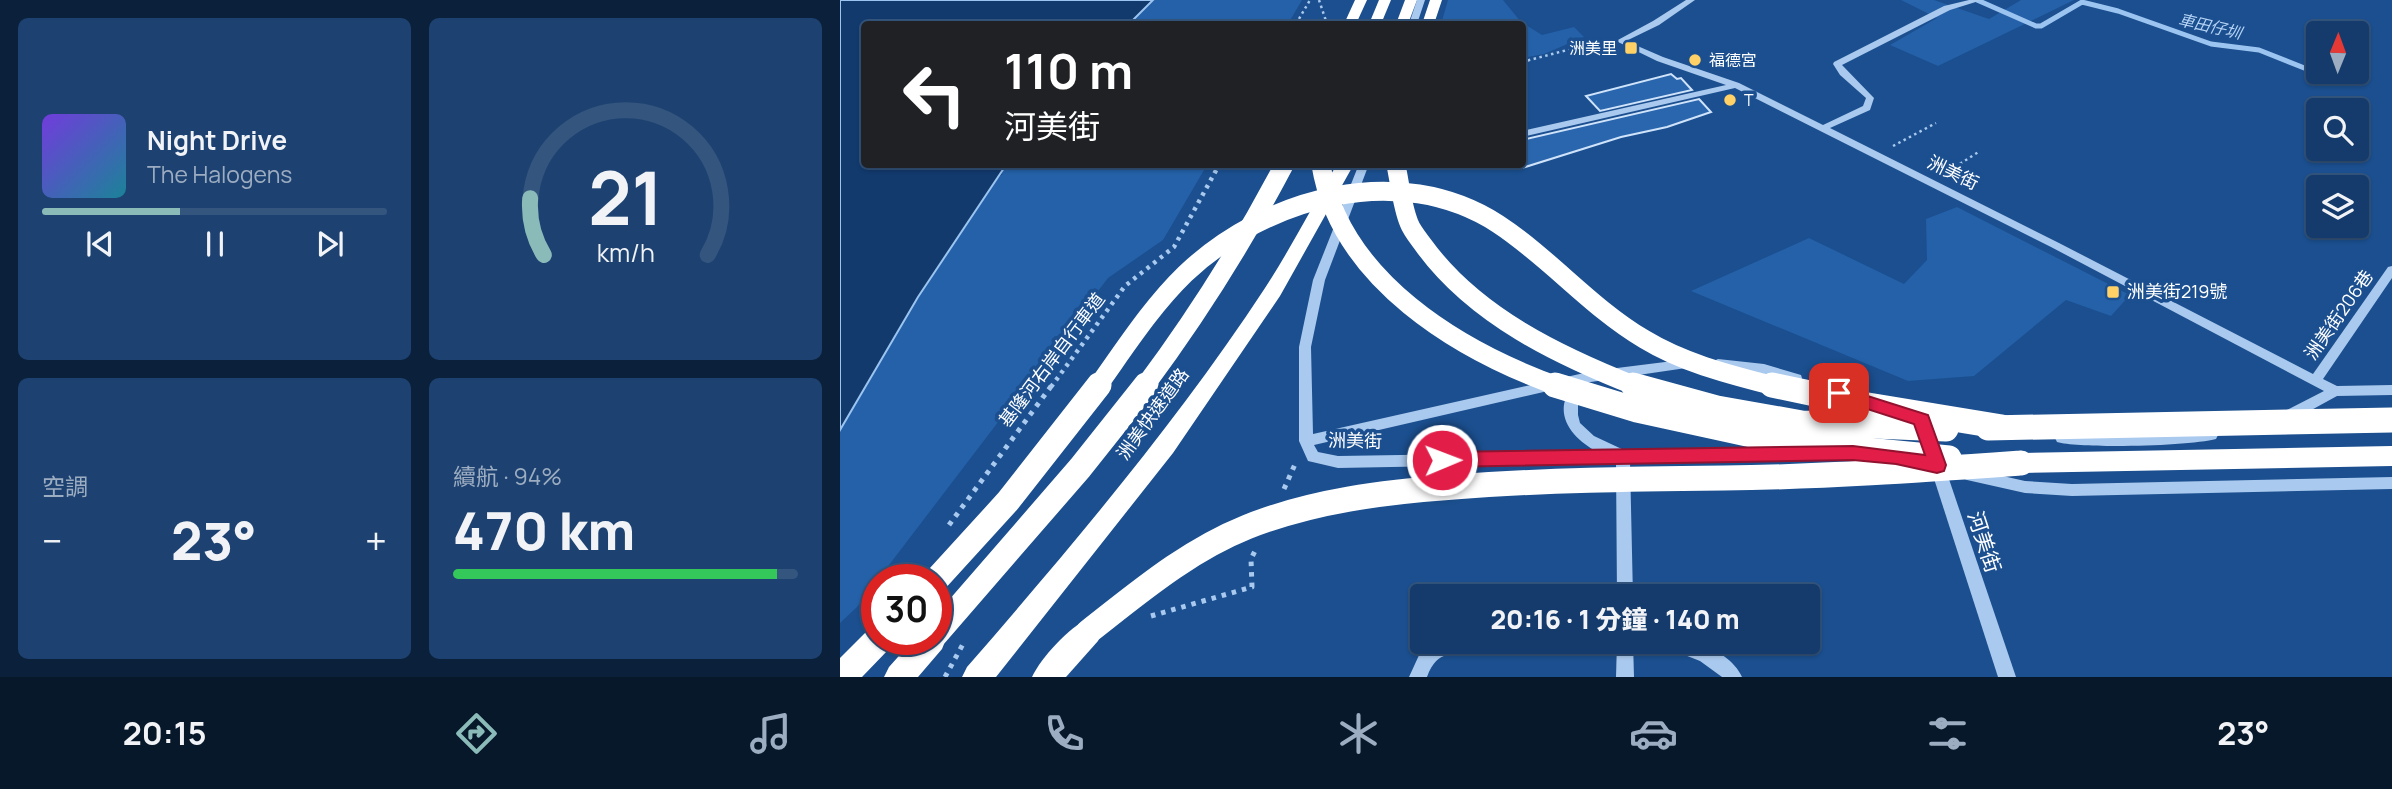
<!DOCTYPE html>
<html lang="zh-TW">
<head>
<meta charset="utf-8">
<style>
  body { margin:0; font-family:Manrope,"Noto Sans TC",sans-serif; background:#1d4271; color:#f1f3f6; height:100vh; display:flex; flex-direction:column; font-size:26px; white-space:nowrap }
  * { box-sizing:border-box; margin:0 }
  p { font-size:23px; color:#9dadc1 }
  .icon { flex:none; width:38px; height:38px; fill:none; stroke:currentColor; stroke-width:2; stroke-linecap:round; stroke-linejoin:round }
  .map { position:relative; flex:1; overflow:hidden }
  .drawer { display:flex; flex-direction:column; gap:18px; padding:18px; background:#0b203b; width:840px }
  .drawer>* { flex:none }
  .guide { position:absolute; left:21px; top:21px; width:665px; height:147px; border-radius:7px; box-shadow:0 2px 5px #0004,0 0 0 2px #33557e; background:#202124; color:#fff; overflow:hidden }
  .needle { width:46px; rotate:1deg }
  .controls { position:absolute; left:1466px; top:21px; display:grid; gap:14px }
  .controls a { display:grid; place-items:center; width:63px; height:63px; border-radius:7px; background:#143b6b; box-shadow:0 2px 5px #0004,0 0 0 2px #33557e; font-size:35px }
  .speed { position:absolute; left:21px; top:564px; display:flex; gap:14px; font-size:35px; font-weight:700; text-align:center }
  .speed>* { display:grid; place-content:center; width:91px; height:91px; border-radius:50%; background:#143b6b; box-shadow:0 2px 5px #0004,0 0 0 2px #33557e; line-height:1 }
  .speed .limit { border:10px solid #d22; background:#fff; color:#111 }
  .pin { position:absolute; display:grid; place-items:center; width:60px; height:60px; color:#fff; margin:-30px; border-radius:14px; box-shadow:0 4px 10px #0006 }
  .me { position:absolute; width:77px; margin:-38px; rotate:89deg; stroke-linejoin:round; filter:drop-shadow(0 0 5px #0008) }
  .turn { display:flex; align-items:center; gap:24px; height:147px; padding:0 28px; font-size:32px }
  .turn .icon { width:91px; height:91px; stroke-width:2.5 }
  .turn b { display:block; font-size:49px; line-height:60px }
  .big { font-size:52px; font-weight:800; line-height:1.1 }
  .drawer .widget { flex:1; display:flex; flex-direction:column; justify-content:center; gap:10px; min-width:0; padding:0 24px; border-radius:10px; background:#1d4271 }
  .drawer .dial { align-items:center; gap:0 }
  .dial svg { height:182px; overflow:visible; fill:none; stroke:#33557e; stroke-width:7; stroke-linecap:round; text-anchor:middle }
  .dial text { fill:#f1f3f6; stroke:none }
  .song { display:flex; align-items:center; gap:21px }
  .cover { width:84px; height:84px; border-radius:10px; background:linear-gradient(135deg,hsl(260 70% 55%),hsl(190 70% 35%)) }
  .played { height:7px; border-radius:4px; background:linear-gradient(90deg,#8bbbb9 40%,#33557e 40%) }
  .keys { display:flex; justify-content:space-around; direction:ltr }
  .heat { display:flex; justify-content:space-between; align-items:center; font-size:38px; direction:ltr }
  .charge { height:10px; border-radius:5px; background:linear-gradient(90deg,#34c759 94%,#33557e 0) }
  .drawer .tiles { flex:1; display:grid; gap:18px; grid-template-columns:repeat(2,1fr) }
  .trip { position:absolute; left:570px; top:584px; width:410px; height:70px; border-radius:7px; background:#143b6b; box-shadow:0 2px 5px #0004,0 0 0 2px #33557e; font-weight:800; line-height:70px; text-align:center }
  .menu { display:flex; height:112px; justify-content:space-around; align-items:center; background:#08182b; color:#9dadc1 }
  .menu .icon { width:49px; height:49px }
  .menu .on { color:#8bbbb9 }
  .menu b { font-size:32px; color:#f1f3f6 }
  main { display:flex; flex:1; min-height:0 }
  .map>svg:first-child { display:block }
  .green { fill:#2461a8 }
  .water { fill:#123a6d; stroke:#9cc4f0; stroke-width:2 }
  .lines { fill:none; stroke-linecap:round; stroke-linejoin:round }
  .stream { stroke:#9cc4f0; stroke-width:5 }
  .building { fill:#2a66ad; stroke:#cfe3fa; stroke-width:2 }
  .path-far2 { stroke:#a9c9ee; stroke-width:2.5; stroke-dasharray:2.5 3.5; stroke-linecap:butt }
  .path-far1 { stroke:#a9c9ee; stroke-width:4.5; stroke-dasharray:3.5 5; stroke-linecap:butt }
  .path { stroke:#a9c9ee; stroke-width:5; stroke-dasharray:4.5 6; stroke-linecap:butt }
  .minor { fill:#a9c9ee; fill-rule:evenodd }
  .highway { fill:#fff; fill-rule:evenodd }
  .highway-bridge-far2 { stroke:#fff; stroke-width:15 }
  .highway-bridge-far1 { stroke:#fff; stroke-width:19 }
  .highway-bridge { stroke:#fff; stroke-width:25 }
  .route { fill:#e11d48; stroke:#92132f; stroke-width:2 }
  .poi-dot { fill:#ffd166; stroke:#1b4f8f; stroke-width:2.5 }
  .labels { text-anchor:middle; stroke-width:7; stroke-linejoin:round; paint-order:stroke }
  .far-water-label { font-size:16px; font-style:italic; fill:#b5d3f5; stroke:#1b4f8f }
  .far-poi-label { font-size:16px; fill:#fff; stroke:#1b4f8f; text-anchor:start }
  .street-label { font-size:18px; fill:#fff; stroke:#1b4f8f }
  .poi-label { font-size:18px; fill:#fff; stroke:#1b4f8f; text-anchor:start }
  .near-street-label { font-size:21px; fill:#fff; stroke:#1b4f8f }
</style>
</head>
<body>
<main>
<section class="drawer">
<div class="tiles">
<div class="widget">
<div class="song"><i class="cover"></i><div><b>Night Drive</b><p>The Halogens</p></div></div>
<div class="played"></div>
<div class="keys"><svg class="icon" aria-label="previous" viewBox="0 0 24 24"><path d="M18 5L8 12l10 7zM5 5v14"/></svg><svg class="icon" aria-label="pause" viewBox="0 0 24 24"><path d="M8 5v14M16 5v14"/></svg><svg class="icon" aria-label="next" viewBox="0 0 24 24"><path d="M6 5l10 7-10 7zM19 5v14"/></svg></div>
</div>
<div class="widget dial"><svg viewBox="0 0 100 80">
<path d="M14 69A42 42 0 1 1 86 69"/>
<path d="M14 69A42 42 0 0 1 8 44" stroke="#8bbbb9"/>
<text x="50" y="56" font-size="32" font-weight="700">21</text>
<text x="50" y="72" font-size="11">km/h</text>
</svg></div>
<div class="widget"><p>空調</p>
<div class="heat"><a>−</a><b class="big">23°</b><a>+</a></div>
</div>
<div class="widget"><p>續航 · 94%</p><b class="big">470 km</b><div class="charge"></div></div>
</div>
</section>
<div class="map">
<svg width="1552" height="677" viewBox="0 0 1552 677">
  <rect width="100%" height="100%" fill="#1b4f8f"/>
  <g class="green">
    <path d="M 297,0 L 462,0 L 448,24 L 276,24 Z"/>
    <path d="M 608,0 L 663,0 L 681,22 L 702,35 L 734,27 L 744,37 L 704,54 L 683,58 L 682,24 L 601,24 Z"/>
    <path d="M 1061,0 L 1094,0 L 1149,19 L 1181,0 L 1234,0 L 1098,66 L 1050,45 L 1097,18 Z"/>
    <path d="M 146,165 L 367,165 L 323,240 L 268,278 L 17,607 L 0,623 L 0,341 L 116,242 C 109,213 144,190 163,174 Z"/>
    <path d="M 1117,207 L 1290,295 L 1271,316 L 1226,300 L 1134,376 L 1068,381 L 851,291 L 969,238 L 1064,284 L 1087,260 L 1086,219 Z"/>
  </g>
  <path class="water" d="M 0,0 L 313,0 L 289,24 L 24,24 L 24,164 L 166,165 L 78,297 L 0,430 Z"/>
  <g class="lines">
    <path class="stream" d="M 1137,0 L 1196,26 L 1201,26 L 1242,2 L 1278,11 L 1371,44 L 1419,50 L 1482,75"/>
  </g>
  <g class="building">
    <path d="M 831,74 L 837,79 L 841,78 L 852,90 L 760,111 L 746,96 Z"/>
    <path d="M 859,99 L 871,112 L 827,127 L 781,137 L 682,168 L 682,140 Z"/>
  </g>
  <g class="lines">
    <g class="path-far2">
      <path d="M 479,0 L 487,24"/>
      <path d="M 456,24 L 470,0"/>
      <path d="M 682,62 L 765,40"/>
      <path d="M 1053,146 L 1096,123"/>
      <path d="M 378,167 L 380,164"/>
      <path d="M 1115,167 L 1140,151"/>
    </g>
    <g class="path-far1">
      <path d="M 1105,173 L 1117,165"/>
      <path d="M 211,387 L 285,286 L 334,247 L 379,165"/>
    </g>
    <g class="path">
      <path d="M 444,489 L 456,462"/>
      <path d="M 109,525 L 212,385"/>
      <path d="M 311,616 L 412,587 L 411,559 L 415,551"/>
      <path d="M 105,677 L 123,644"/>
    </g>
    <g class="minor">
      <path d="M 577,0 L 585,0 L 577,24 L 569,24 Z"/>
      <path d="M 846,0 L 855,0 L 819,25 L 786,41 L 823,57 L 899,83 L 983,125 L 1023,106 L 1026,98 L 1000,75 L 993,64 L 994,62 L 1104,6 L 1129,0 L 1142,0 L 1110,10 L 1002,65 L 1034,98 L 1030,110 L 990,128 L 1219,243 L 1473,374 L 1548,267 L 1552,266 L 1552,278 L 1483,379 L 1497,386 L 1552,385 L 1552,395 L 1497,396 L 1455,419 L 1445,419 L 1443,415 L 1445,411 L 1484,391 L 1211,247 L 895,88 L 682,137 L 682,131 L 886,85 L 817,61 L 776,41 L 813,21 Z"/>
      <path d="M 519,164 L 529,164 L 485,280 L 471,347 L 473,434 L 753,371 L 849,359 L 853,361 L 855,364 L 853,367 L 737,384 L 742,386 L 743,389 L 738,403 L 738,415 L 740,423 L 754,436 L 786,451 L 954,448 L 959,450 L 961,454 L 959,458 L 790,462 L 793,597 L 777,597 L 776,463 L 498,468 L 468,461 L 459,441 L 459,347 L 473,280 ZM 734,385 C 710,412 732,439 758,452 L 498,456 L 478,452 L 474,445 Z"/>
      <path d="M 878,359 L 924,364 L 961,375 L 962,378 L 961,381 L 956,383 L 924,374 L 874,367 L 872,364 L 874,361 Z"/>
      <path d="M 1084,421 L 1089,422 L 1091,426 L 1176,677 L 1158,677 L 1077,426 L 1079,422 Z"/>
      <path d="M 1371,430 L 1376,431 L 1378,435 L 1376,439 C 1351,446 1242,449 1217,442 L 1215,438 L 1217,434 L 1222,433 L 1296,434 Z"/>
      <path d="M 1127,468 L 1185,481 L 1232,484 L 1552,477 L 1552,489 L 1232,496 L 1185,493 L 1127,480 L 1122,478 L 1120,474 L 1122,470 Z"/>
      <path d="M 594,642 L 640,642 L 638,648 C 614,657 598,647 587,677 L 569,677 L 580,653 Z"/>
      <path d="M 777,642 L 793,642 L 794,677 L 776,677 Z"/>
      <path d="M 825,642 C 835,642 848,640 858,643 C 875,648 895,661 902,677 L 882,677 L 860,661 L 827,648 Z"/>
    </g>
    <g class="highway">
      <path d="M 515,0 L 527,0 L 516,24 L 504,24 Z"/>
      <path d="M 539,0 L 551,0 L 541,24 L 529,24 Z"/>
      <path d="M 565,0 L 577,0 L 568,24 L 556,24 Z"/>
      <path d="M 590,0 L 602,0 L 594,24 L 582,24 Z"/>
      <path d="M 497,164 L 514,164 L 440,296 L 333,453 L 156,677 L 122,677 L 127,667 C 232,546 337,422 425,288 C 451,248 473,205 497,164 Z"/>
      <path d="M 1552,446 L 1552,466 L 1181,473 L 1172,470 L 1169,463 L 1172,456 L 1181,453 Z"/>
      <path d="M 248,619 L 258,623 L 262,632 L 258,641 L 226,677 L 192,677 C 200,659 230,626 248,619 Z"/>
      <path d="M 37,626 L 37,639 L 53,639 L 49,649 L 22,677 L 0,677 L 0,658 L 29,629 Z"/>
      <path d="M 96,627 L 102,629 L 106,639 L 102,649 L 78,677 L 44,677 L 49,667 L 74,639 L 96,639 Z"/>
    </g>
    <g class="highway-bridge-far2">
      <path d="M 481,164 L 481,167"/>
      <path d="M 556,164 L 557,167"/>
      <path d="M 443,167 L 445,164"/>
    </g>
    <g class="highway-bridge-far1">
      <path d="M 481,165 C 500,280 619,351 720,387"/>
      <path d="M 556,165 C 560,184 562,206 569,223 C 572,231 579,239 584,246 C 635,316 719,356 798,387"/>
      <path d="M 257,387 C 285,348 311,307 345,274 C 426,197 559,160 658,224 C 710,258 750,307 804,339 C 845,364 892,375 938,387"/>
      <path d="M 304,387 C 357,316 403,243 444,165"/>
    </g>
    <g class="highway-bridge">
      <path d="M 715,385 L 797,410 L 944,442 L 1109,458"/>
      <path d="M 793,385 L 877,408 L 962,423 L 1106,429"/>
      <path d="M 932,385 L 1022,404 L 1162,427"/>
      <path d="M 1148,428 L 1552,420"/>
      <path d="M 96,580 L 168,501 L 259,385"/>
      <path d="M 248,632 C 298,593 347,551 407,527 C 472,501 544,492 614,487 C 704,480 794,479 884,478 C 984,477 1082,470 1181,463"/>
      <path d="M 96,634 L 240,468 L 306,385"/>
    </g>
  </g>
  <path class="route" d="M 999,387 L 1088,415 L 1106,465 L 1104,471 L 1097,473 L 1056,464 L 1013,460 L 602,467 L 595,465 L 593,460 L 595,455 L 602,452 L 1013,446 L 1085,455 L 1074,424 L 993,398 L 990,393 L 993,389 Z"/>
  <g class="poi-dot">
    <rect x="784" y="41" width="14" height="14" rx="3.5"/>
    <circle cx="855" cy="60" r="7"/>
    <circle cx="890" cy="100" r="7"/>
    <rect x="1266" y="285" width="14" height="14" rx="3.5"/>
  </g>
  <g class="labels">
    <g class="far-water-label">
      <text transform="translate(1370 26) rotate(13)" y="6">車田仔圳</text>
    </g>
    <g class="far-poi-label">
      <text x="777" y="54" text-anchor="end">洲美里</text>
      <text x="869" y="66">福德宮</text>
      <text x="904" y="106">T</text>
    </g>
    <g class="street-label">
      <text transform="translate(1113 173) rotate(26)" y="6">洲美街</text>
      <text transform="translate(1499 315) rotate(-55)" y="6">洲美街206巷</text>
      <text transform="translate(212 360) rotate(-53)" y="6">基隆河右岸自行車道</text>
      <text transform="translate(313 414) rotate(-54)" y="6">洲美快速道路</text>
      <text transform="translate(515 441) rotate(1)" y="6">洲美街</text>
    </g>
    <g class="poi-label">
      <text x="1287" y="298">洲美街219號</text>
    </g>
    <g class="near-street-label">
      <text transform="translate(1144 542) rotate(72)" y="7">河美街</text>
    </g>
  </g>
</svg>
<div class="controls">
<a><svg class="needle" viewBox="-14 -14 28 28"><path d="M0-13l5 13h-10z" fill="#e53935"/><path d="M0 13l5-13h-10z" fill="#9dadc1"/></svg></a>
<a><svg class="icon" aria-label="search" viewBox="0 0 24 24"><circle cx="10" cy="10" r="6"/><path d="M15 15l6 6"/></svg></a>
<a><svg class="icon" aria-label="layers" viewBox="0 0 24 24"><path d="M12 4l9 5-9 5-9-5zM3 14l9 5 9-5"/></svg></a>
</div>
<div class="speed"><div class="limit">30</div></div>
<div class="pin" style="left:999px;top:393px;background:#d93025"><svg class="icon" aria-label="arrive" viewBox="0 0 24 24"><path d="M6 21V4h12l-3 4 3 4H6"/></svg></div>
<svg class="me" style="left:602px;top:460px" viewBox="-20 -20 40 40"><circle r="17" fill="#e11d48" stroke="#fff" stroke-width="3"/><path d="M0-11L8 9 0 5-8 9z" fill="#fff"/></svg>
<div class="trip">20:16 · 1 分鐘 · 140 m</div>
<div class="guide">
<div class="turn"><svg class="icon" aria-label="left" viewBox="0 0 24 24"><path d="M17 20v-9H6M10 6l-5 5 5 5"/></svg><div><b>110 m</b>河美街</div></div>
</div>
</div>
</main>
<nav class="menu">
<b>20:15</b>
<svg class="icon on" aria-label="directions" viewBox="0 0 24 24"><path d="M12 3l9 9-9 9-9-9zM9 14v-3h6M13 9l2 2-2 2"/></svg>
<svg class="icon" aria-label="music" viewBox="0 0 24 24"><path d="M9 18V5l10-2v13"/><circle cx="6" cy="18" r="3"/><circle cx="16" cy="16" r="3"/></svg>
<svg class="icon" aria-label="phone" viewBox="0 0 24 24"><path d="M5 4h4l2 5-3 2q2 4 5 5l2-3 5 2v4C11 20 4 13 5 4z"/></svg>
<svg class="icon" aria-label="climate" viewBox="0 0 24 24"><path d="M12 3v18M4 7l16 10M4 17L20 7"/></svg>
<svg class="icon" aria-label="car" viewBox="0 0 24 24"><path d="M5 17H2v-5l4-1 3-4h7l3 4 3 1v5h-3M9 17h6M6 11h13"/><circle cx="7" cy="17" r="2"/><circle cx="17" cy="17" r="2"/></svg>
<svg class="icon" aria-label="filters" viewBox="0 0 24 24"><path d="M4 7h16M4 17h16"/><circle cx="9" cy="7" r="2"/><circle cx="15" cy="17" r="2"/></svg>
<b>23°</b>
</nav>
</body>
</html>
